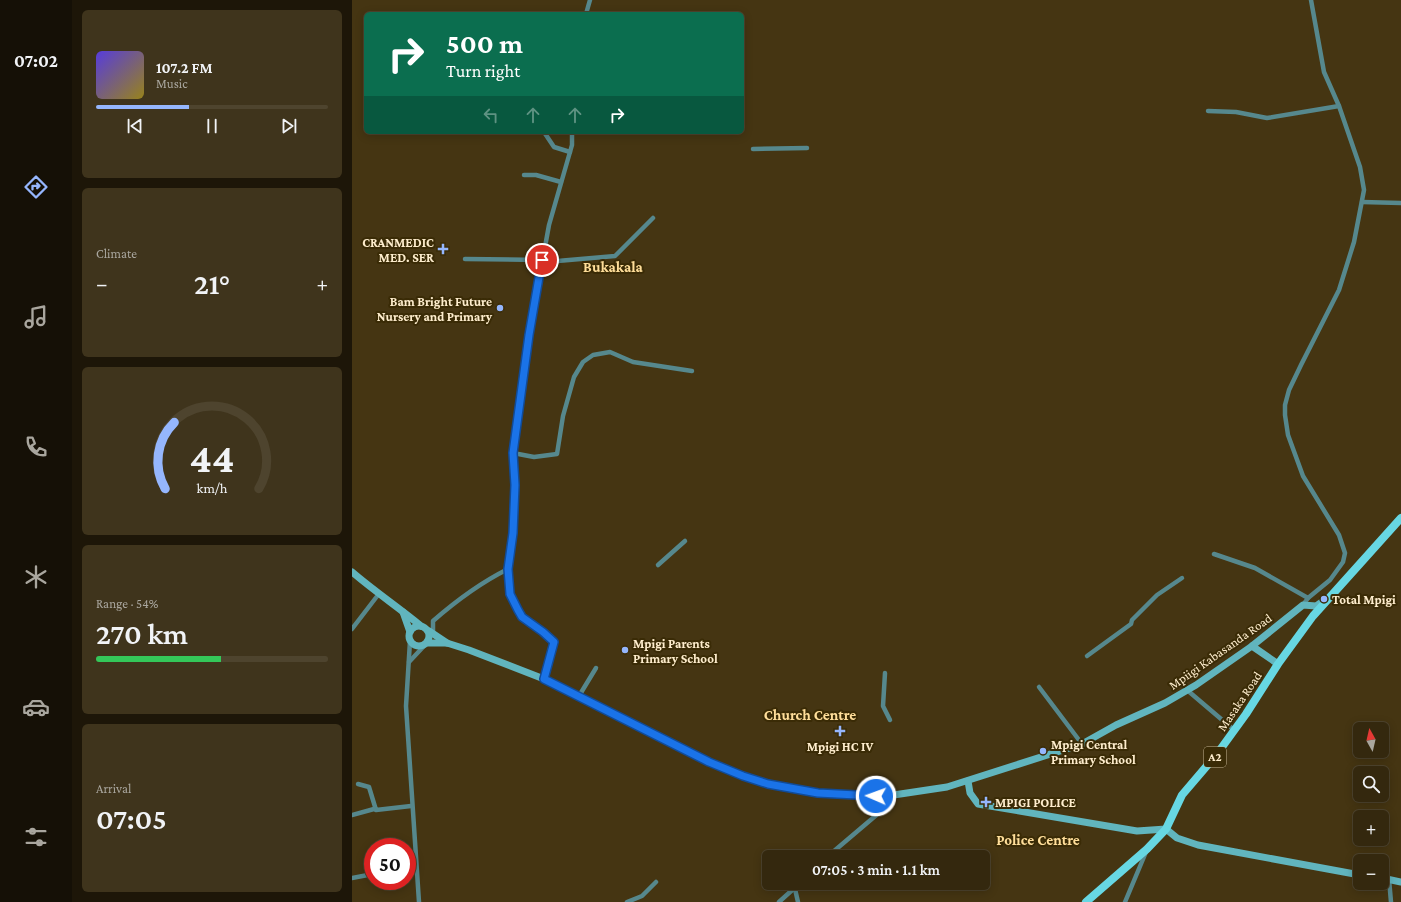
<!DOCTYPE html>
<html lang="en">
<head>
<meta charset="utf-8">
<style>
  body { margin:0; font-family:"Crimson Pro",serif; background:#3f341c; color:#f1f3f6; height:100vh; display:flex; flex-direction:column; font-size:15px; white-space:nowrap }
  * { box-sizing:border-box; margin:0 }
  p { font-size:13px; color:#a9a69e }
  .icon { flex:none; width:22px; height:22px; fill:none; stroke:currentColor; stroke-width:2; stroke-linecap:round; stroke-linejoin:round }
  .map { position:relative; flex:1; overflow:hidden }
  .sheet { display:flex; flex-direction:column; gap:10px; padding:10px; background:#1d1608; width:280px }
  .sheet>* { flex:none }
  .top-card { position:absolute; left:12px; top:12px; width:380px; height:122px; border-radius:6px; box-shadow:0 2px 10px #0003,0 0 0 1px #4e442e; background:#0b6e4f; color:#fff; overflow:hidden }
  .needle { width:26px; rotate:352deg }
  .controls { position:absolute; left:1001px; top:722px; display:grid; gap:8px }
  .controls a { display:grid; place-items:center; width:36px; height:36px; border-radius:6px; background:#34280e; box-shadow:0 2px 10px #0003,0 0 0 1px #4e442e; font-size:20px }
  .speed { position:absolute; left:12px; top:838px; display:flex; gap:8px; font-size:20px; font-weight:700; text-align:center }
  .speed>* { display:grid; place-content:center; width:52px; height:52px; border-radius:50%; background:#34280e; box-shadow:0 2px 10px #0003,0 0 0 1px #4e442e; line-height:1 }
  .speed .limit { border:6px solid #d22; background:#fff; color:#111 }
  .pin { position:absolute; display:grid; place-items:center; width:34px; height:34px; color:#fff; margin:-17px; border:2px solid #fff; border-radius:50%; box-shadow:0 1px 4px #0007 }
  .me { position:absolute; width:44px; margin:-22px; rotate:272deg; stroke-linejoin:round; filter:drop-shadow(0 0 3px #0008) }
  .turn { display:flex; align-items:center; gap:14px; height:84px; padding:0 16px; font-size:18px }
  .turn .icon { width:52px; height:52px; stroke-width:2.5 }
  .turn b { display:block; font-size:28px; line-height:34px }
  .lanes { display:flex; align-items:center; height:38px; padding:0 16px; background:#0003; justify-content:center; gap:20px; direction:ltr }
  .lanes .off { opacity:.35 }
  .big { font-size:30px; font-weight:600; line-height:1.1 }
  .sheet .card { flex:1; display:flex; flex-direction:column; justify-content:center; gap:6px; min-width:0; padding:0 14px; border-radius:6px; background:#3f341c }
  .sheet .dial { align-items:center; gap:0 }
  .dial svg { height:104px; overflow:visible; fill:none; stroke:#4e442e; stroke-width:7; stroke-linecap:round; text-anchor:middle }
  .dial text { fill:#f1f3f6; stroke:none }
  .song { display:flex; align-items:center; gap:12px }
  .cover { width:48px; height:48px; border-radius:6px; background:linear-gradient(135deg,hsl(250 70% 55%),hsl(50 70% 35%)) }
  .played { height:4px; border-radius:2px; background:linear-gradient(90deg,#95b6fd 40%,#4e442e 40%) }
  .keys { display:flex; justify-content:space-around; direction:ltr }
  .heat { display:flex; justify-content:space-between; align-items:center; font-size:22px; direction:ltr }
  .charge { height:6px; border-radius:3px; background:linear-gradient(90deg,#34c759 54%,#4e442e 0) }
  .trip { position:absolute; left:410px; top:850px; width:228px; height:40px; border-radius:6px; background:#34280e; box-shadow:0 2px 10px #0003,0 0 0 1px #4e442e; font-weight:600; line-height:40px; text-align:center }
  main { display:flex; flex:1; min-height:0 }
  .tabs { display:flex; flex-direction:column; width:72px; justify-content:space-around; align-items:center; background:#151006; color:#a9a69e }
  .tabs .icon { width:28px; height:28px }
  .tabs .selected { color:#95b6fd }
  .tabs b { font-size:18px; color:#f1f3f6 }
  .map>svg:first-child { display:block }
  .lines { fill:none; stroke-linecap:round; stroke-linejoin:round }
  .minor { stroke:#56888d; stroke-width:4.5 }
  .secondary { stroke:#61b5be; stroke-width:7 }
  .primary { stroke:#67d7e3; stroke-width:8 }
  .route-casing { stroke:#114b97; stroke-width:10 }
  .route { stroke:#1a73e8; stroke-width:7 }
  .poi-dot { fill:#95b6fd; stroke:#3a2b06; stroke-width:1.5 }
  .labels { text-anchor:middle; stroke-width:4; stroke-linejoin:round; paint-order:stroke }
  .shield { fill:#3a2b06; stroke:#c3b391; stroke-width:1 }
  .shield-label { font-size:12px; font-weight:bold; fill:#feedcd }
  .poi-label { font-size:13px; font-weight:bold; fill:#feedcd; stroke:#3a2b06; text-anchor:start }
  .street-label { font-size:13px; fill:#feedcd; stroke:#3a2b06 }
  .quarter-label { font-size:15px; font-weight:bold; fill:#ffde9a; stroke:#3a2b06 }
</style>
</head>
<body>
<main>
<nav class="tabs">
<b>07:02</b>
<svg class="icon selected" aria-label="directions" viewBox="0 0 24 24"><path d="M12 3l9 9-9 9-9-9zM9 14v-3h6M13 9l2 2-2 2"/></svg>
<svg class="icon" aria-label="music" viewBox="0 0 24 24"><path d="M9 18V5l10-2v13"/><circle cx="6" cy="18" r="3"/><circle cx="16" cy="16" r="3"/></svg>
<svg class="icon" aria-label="phone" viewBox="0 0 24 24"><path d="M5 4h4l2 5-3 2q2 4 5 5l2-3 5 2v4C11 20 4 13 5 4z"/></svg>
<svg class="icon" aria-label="climate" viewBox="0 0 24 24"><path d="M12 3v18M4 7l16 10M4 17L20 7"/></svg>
<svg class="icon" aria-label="car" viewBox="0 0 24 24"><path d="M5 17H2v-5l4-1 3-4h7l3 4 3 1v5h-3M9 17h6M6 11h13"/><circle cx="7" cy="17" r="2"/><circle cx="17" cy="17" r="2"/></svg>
<svg class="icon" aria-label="filters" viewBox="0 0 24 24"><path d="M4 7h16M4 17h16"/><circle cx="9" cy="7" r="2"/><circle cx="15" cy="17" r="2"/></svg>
</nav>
<section class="sheet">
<div class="card">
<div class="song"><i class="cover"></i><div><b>107.2 FM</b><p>Music</p></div></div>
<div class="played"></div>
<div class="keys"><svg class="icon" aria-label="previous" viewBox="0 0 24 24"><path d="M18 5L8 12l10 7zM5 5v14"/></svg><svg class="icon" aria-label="pause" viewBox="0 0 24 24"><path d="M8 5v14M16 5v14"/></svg><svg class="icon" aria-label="next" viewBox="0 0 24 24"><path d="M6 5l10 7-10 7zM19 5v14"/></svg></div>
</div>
<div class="card"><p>Climate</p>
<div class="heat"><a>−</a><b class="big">21°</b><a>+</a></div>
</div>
<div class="card dial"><svg viewBox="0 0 100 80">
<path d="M14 69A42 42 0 1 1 86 69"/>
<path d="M14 69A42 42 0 0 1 21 18" stroke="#95b6fd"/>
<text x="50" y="56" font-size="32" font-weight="700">44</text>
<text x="50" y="72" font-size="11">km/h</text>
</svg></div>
<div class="card"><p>Range · 54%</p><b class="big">270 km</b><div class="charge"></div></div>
<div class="card"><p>Arrival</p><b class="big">07:05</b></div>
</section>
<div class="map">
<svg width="1049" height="902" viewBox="0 0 1049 902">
  <rect width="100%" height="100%" fill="#453512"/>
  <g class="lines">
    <g class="minor">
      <path d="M 234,14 L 238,0"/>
      <path d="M 856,111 L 884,112 L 915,118 L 987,106"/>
      <path d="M 192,132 L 202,147 L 218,152"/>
      <path d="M 401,149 L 455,148"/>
      <path d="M 172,175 L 184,175 L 209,182"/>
      <path d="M 1010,202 L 1049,203"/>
      <path d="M 113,259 L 190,260 L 194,262 L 263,256 L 301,218"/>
      <path d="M 161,453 L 182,457 L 205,454 L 211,416 L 222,377 L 231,362 L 241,355 L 258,352 L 281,362 L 340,371"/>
      <path d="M 862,554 L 903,568 L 956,598"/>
      <path d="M 306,565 L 333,541"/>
      <path d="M 951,605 L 956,598 L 978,580 L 991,562 L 993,553 L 987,535 L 951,476 L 936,435 L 933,415 L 933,405 L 937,390 L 949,365 L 987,290 L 1002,242 L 1012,190 L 1008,167 L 987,106 L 972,72 L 959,0"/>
      <path d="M 0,629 L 26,595"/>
      <path d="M 81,633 L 81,621 C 105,600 128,583 156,569"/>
      <path d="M 58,641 L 54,706 L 67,902"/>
      <path d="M 735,656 L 779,624 L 780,620 L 805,595 L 830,578"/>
      <path d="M 57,662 L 72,646"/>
      <path d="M 533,673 L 531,706 L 538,720"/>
      <path d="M 192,679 L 202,642 L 191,632 L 170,617 L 158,594 L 156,569 L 161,533 L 163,485 L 161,453 L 177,335 L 197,225 L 220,145 L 220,132"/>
      <path d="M 687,687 L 730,744"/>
      <path d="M 835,690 L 882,730"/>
      <path d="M 227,696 L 244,668"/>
      <path d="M 6,784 L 17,787 L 24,810 L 59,806"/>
      <path d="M 0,815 L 22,809"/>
      <path d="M 475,857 L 528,812 L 532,805 L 535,796"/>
      <path d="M 55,869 L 64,867"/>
      <path d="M 0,878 L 21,874"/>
      <path d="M 1037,879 L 1039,902"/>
      <path d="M 443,889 L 446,902"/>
      <path d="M 275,902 L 290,896 L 304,882"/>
      <path d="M 427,902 L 448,883"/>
      <path d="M 773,902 L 794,852"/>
    </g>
    <g class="secondary">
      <path d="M 0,572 C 22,591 46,607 69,626"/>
      <path d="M 51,612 L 58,632"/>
      <circle cx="67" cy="636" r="10"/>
      <path d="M 77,631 L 95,643"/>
      <path d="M 75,643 L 95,643 L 117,650 L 192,679 L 357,762 L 391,776 L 416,784 L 466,793 L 535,796 L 595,787 L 730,744 L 764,725 L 813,703 L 844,685 L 900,646 L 951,605 L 964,606 L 971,601"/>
      <path d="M 900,646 L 926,664"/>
      <path d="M 616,781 L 618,793 L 626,804 L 785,831 L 814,829 L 825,838 L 846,845 L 1008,875"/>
      <path d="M 1030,878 L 1049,882"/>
    </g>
    <path class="primary" d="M 734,902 L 795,849 L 814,829 L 830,795 L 865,754 L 894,714 L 926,664 L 961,616 L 1049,518"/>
  </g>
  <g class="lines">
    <g class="route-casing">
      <path id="route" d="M 190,260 L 177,335 L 161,453 L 163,485 L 161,533 L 156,569 L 158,594 L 166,610 L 170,617 L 191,632 L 202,642 L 192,679 L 357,762 L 391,776 L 416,784 L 466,793 L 524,796"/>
    </g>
    <use href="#route" class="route"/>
  </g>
  <g class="poi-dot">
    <path d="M89 243h4v4h4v4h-4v4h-4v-4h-4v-4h4z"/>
    <circle cx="148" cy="308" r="4"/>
    <circle cx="972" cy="599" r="4"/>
    <circle cx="273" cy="650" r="4"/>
    <path d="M486 725h4v4h4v4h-4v4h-4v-4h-4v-4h4z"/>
    <circle cx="691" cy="751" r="4"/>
    <path d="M632 796h4v4h4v4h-4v4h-4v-4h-4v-4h4z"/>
  </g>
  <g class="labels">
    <rect class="shield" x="852" y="747" width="22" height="20" rx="3"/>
    <g class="shield-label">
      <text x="863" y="761">A2</text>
    </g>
    <g class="poi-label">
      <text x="82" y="247" text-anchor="end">CRANMEDIC<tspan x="82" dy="15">MED. SER</tspan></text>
      <text x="140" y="306" text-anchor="end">Bam Bright Future<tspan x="140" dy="15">Nursery and Primary</tspan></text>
      <text x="980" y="604">Total Mpigi</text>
      <text x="281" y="648">Mpigi Parents<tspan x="281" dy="15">Primary School</tspan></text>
      <text x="699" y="749">Mpigi Central<tspan x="699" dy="15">Primary School</tspan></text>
      <text x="488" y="751" text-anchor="middle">Mpigi HC IV</text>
      <text x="643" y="807">MPIGI POLICE</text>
    </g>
    <g class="street-label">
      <text transform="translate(868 651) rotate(-35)" y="5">Mpiigi Kabasanda Road</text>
      <text transform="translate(887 701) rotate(-56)" y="5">Masaka Road</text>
    </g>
    <g class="quarter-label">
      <text x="261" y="272">Bukakala</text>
      <text x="458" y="720">Church Centre</text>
      <text x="686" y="845">Police Centre</text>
    </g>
  </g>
</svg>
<div class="controls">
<a><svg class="needle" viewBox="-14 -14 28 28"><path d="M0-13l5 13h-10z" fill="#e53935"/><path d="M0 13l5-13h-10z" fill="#a9a69e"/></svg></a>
<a><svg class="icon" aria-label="search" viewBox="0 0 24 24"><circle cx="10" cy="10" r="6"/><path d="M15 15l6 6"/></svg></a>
<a>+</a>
<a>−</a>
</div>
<div class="speed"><div class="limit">50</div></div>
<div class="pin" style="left:190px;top:260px;background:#d93025"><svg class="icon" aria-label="arrive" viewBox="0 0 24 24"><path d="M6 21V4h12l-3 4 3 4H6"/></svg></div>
<svg class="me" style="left:524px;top:796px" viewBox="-20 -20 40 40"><circle r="17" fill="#1a73e8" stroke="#fff" stroke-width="3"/><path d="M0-11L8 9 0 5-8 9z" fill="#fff"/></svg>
<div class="trip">07:05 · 3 min · 1.1 km</div>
<div class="top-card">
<div class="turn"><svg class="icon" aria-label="right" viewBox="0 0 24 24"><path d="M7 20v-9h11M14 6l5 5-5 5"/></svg><div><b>500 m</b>Turn right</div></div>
<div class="lanes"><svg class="icon off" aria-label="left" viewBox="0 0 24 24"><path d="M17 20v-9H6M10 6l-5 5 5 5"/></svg><svg class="icon off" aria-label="ahead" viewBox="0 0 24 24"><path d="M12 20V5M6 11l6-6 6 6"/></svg><svg class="icon off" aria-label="ahead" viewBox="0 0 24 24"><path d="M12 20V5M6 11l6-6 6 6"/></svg><svg class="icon" aria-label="right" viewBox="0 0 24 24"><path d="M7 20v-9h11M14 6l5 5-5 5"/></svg></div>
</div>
</div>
</main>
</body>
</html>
